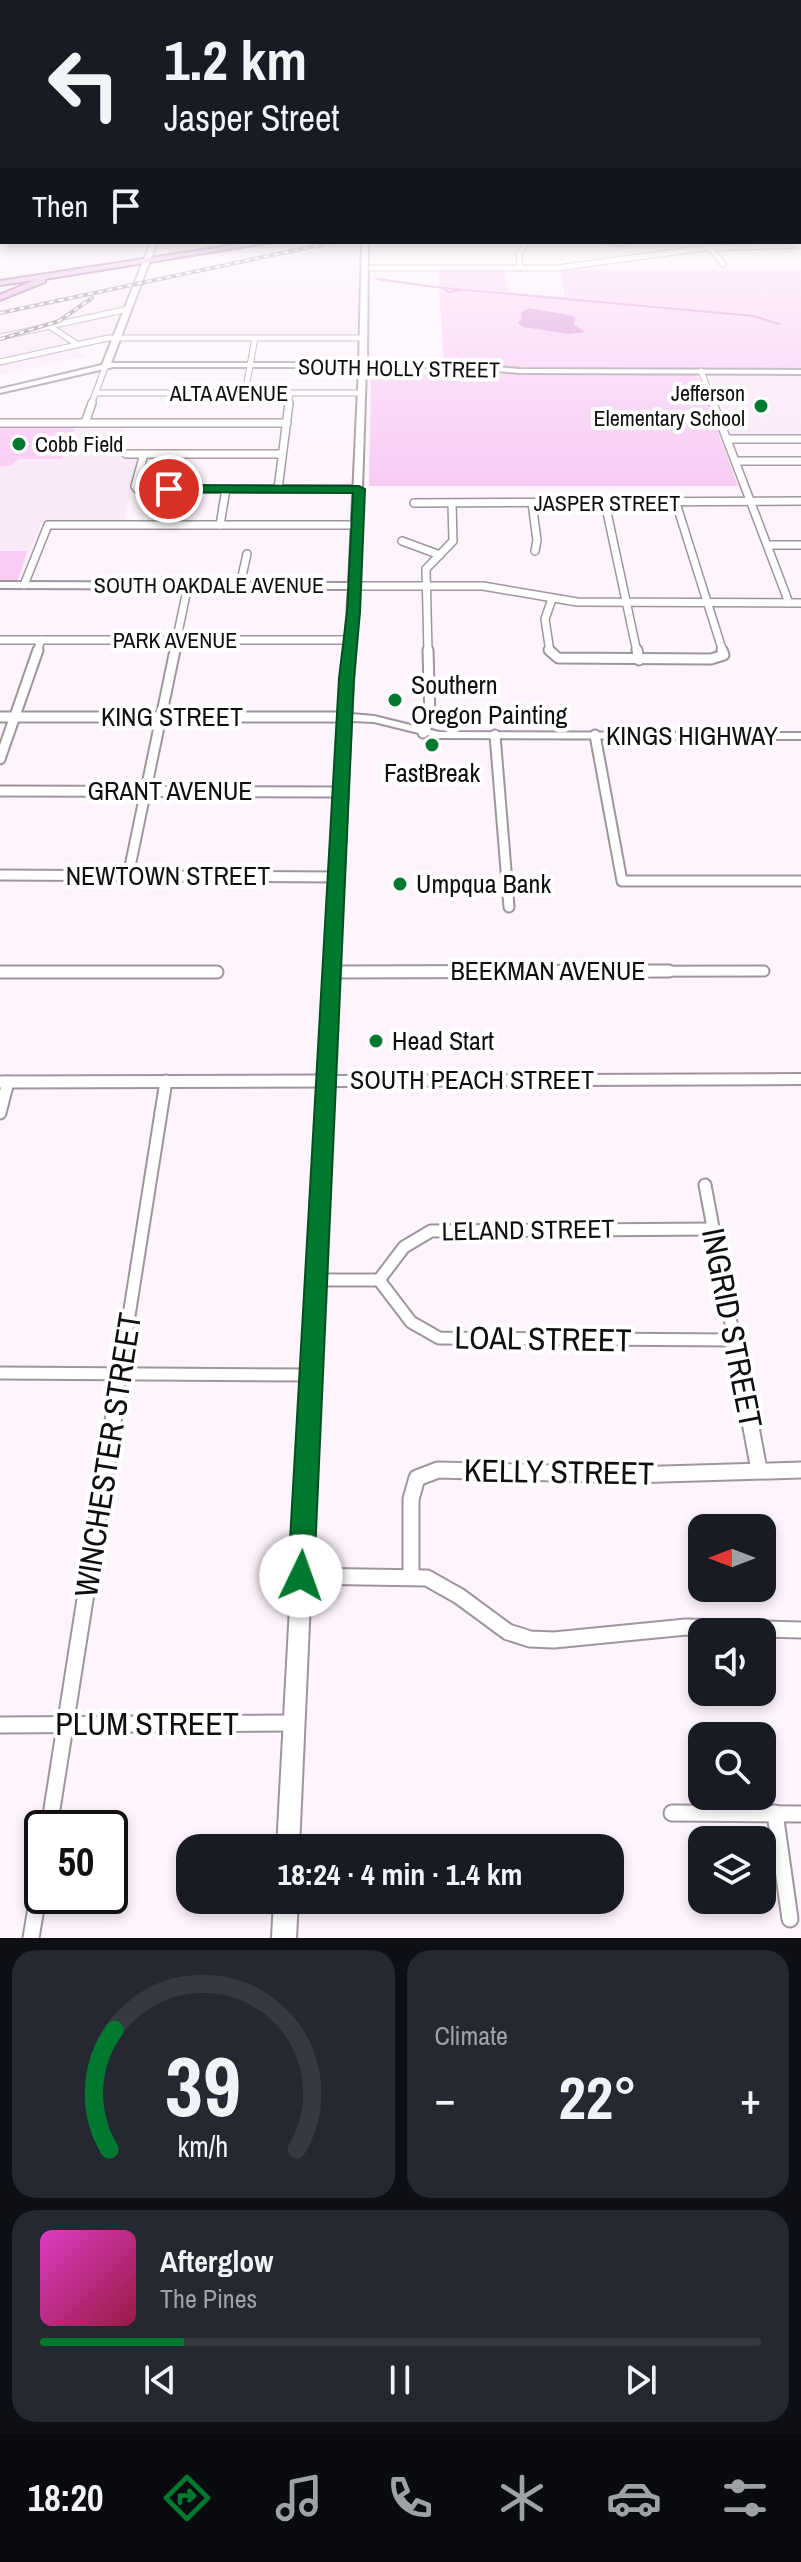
<!DOCTYPE html>
<html lang="en">
<head>
<meta charset="utf-8">
<style>
  body { margin:0; font-family:"Archivo Narrow",sans-serif; background:#242831; color:#f1f3f6; height:100vh; display:flex; flex-direction:column; font-size:30px; white-space:nowrap }
  * { box-sizing:border-box; margin:0 }
  p { font-size:26px; color:#9ea1a6 }
  .icon { flex:none; width:44px; height:44px; fill:none; stroke:currentColor; stroke-width:2; stroke-linecap:round; stroke-linejoin:round }
  .map { position:relative; height:1938px; overflow:hidden }
  .details { display:flex; flex-direction:column; gap:12px; padding:12px; background:#0d0f14; flex:1 }
  .details>* { flex:none }
  .guide { position:absolute; left:0px; top:0px; width:802px; height:244px; box-shadow:0 4px 12px #0003; background:#171b24; color:#f1f3f6; overflow:hidden }
  .needle { width:52px; rotate:270deg }
  .fabs { position:absolute; left:688px; top:1514px; display:grid; gap:16px }
  .fabs a { display:grid; place-items:center; width:88px; height:88px; border-radius:16px; background:#171b24; box-shadow:0 4px 12px #0003; font-size:40px }
  .speed { position:absolute; left:24px; top:1810px; display:flex; gap:16px; font-size:40px; font-weight:700; text-align:center }
  .speed>* { display:grid; place-content:center; width:104px; height:104px; border-radius:50%; background:#171b24; box-shadow:0 4px 12px #0003; line-height:1 }
  .speed .limit { border:4px solid #111; border-radius:12px; background:#fff; color:#111 }
  .pin { position:absolute; display:grid; place-items:center; width:68px; height:68px; color:#fff; margin:-34px; border:4px solid #fff; border-radius:50%; box-shadow:0 2px 8px #0007 }
  .me { position:absolute; width:88px; margin:-44px; rotate:3deg; stroke-linejoin:round; filter:drop-shadow(0 0 6px #0008) }
  .turn { display:flex; align-items:center; gap:28px; height:168px; padding:0 32px; font-size:36px }
  .turn .icon { width:104px; height:104px; stroke-width:2.5 }
  .turn b { display:block; font-size:56px; line-height:68px }
  .then { display:flex; align-items:center; height:76px; padding:0 32px; background:#0003; gap:16px; font-size:30px }
  .big { font-size:60px; font-weight:800; line-height:1.1 }
  .details .widget { flex:1; display:flex; flex-direction:column; justify-content:center; gap:12px; min-width:0; padding:0 28px; border-radius:24px; background:#242831 }
  .details .dial { align-items:center; gap:0 }
  .dial svg { height:208px; overflow:visible; fill:none; stroke:#363941; stroke-width:7; stroke-linecap:round; text-anchor:middle }
  .dial text { fill:#f1f3f6; stroke:none }
  .song { display:flex; align-items:center; gap:24px }
  .cover { width:96px; height:96px; border-radius:12px; background:linear-gradient(135deg,hsl(310 70% 55%),hsl(340 70% 35%)) }
  .played { height:8px; border-radius:4px; background:linear-gradient(90deg,#007930 20%,#363941 20%) }
  .keys { display:flex; justify-content:space-around; direction:ltr }
  .heat { display:flex; justify-content:space-between; align-items:center; font-size:44px; direction:ltr }
  .details .tiles { flex:1; display:grid; gap:12px; grid-template-columns:1fr 1fr }
  .widget:last-child { grid-column:span 2 }
  .trip { position:absolute; left:176px; top:1834px; width:448px; height:80px; border-radius:24px; background:#171b24; box-shadow:0 4px 12px #0003; font-weight:800; line-height:80px; text-align:center }
  .tabs { display:flex; height:128px; justify-content:space-around; align-items:center; background:#090b0e; color:#9ea1a6 }
  .tabs .icon { width:56px; height:56px }
  .tabs .current { color:#007930 }
  .tabs b { font-size:36px; color:#f1f3f6 }
  .map>svg:first-child { display:block }
  .built { fill:#fae9f9 }
  .green { fill:#f8cbf5 }
  .water { fill:#d68cd3 }
  .lines { fill:none; stroke-linecap:round; stroke-linejoin:round }
  .stream { stroke:#d68cd3; stroke-width:2 }
  .street-far4-casing { stroke:#9f959e; stroke-width:7 }
  .street-far3-casing { stroke:#9f959e; stroke-width:10 }
  .street-far2-casing { stroke:#9f959e; stroke-width:13 }
  .street-far1-casing { stroke:#9f959e; stroke-width:15 }
  .street-casing { stroke:#9f959e; stroke-width:19 }
  .secondary-casing { stroke:#9f959e; stroke-width:4 }
  .primary-casing { stroke:#894c87; stroke-width:4 }
  .street-far4 { stroke:#fff; stroke-width:5 }
  .street-far3 { stroke:#fff; stroke-width:7 }
  .street-far2 { stroke:#fff; stroke-width:9 }
  .street-far1 { stroke:#fff; stroke-width:11 }
  .street { stroke:#fff; stroke-width:15 }
  .secondary { fill:#fff; fill-rule:evenodd }
  .primary { fill:#dfa8dd; fill-rule:evenodd }
  .rail-casing { stroke:#7e777d; stroke-width:4 }
  .rail { stroke:#fff; stroke-width:2; stroke-dasharray:5; stroke-linecap:butt }
  .route { fill:#007930; stroke:#004f1f; stroke-width:2 }
  .poi-dot { fill:#007930; stroke:#fff; stroke-width:3 }
  .labels { text-anchor:middle; stroke-width:8; stroke-linejoin:round; paint-order:stroke }
  .far-street-label { font-size:22px; fill:#110d10; stroke:#fff }
  .far-poi-label { font-size:22px; fill:#110d10; stroke:#fff; text-anchor:end }
  .poi-label { font-size:26px; fill:#110d10; stroke:#fff; text-anchor:start }
  .street-label { font-size:26px; fill:#110d10; stroke:#fff }
  .near-street-label { font-size:32px; fill:#110d10; stroke:#fff }
</style>
</head>
<body>
<div class="map">
<svg width="801" height="1938" viewBox="0 0 801 1938">
  <rect width="100%" height="100%" fill="#fef4fd"/>
  <g class="built">
    <path d="M 0,215 L 2,242 L 140,242 L 131,282 L 321,242 L 362,242 L 357,335 L 129,336 L 69,345 L 87,356 L 0,375 Z"/>
    <path d="M 159,242 L 250,242 L 155,256 Z"/>
    <path d="M 716,374 L 801,374 L 801,435 L 733,435 L 710,376 Z"/>
    <path d="M 75,427 L 125,427 L 121,441 L 126,442 L 121,458 L 139,459 L 123,523 L 41,523 L 17,584 L 0,584 L 0,466 L 10,466 L 19,459 L 62,459 Z"/>
  </g>
  <g class="green">
    <path d="M 560,270 L 801,270 L 801,369 L 529,368 L 444,362 L 438,271 L 505,271 L 509,292 L 565,297 Z"/>
    <path d="M 628,373 L 689,374 L 698,377 L 738,486 L 369,486 L 371,374 Z"/>
    <path d="M 0,427 L 75,427 L 62,459 L 19,459 L 10,466 L 0,466 Z"/>
    <path d="M 0,551 L 27,551 L 17,582 L 0,581 Z"/>
  </g>
  <path class="water" d="M 529,308 L 573,316 L 576,319 L 573,324 L 585,332 L 569,334 L 523,327 L 518,323 L 522,318 L 521,312 Z"/>
  <g class="lines">
    <g class="stream">
      <path d="M 329,242 L 335,244"/>
      <path d="M 579,242 L 623,246 L 637,242"/>
      <path d="M 377,279 L 443,288 L 754,316 L 779,324"/>
      <path d="M 443,288 L 448,292 L 460,290"/>
    </g>
    <g class="street-far4-casing">
      <g id="street-far4">
        <path d="M 709,247 L 723,264"/>
        <path d="M 371,268 L 557,268 L 705,248 L 801,245"/>
        <path d="M 520,268 L 519,253 L 527,242"/>
        <path d="M 49,326 L 77,344"/>
        <path d="M 0,337 L 128,309"/>
        <path d="M 0,362 L 108,338 L 363,338"/>
        <path d="M 701,371 L 714,405"/>
        <path d="M 97,393 L 362,393"/>
        <path d="M 245,393 L 255,338"/>
        <path d="M 91,405 L 106,365"/>
        <path d="M 288,405 L 290,393"/>
      </g>
    </g>
    <g class="street-far3-casing">
      <g id="street-far3">
        <path d="M 713,403 L 789,603"/>
        <path d="M 0,423 L 287,423"/>
        <path d="M 85,423 L 92,403"/>
        <path d="M 728,439 L 801,439"/>
        <path d="M 126,454 L 282,454"/>
        <path d="M 144,454 L 135,486 L 137,489 L 359,489"/>
        <path d="M 736,461 L 801,461"/>
        <path d="M 278,489 L 289,403"/>
        <path d="M 414,503 L 801,501"/>
        <path d="M 532,503 L 537,540 L 535,551"/>
        <path d="M 605,503 L 637,652"/>
        <path d="M 676,503 L 723,652"/>
        <path d="M 220,525 L 226,489"/>
        <path d="M 402,541 L 440,555"/>
        <path d="M 768,545 L 801,545"/>
        <path d="M 24,585 L 48,525 L 357,525"/>
        <path d="M 240,585 L 247,554"/>
        <path d="M 354,586 L 483,586 L 577,602 L 801,603"/>
        <path d="M 0,640 L 350,640"/>
        <path d="M 37,652 L 41,640"/>
        <path d="M 174,652 L 188,585"/>
        <path d="M 428,652 L 426,569 L 453,541 L 452,503"/>
        <path d="M 550,652 L 545,619 L 552,599"/>
      </g>
    </g>
    <g class="street-far2-casing">
      <g id="street-far2">
        <path d="M 549,650 L 558,658 L 711,659 L 724,655 L 722,650"/>
        <path d="M 637,650 L 639,660"/>
        <path d="M 0,717 L 345,717"/>
        <path d="M 423,733 L 430,720 L 428,650"/>
        <path d="M 495,735 L 509,907"/>
        <path d="M 595,735 L 622,881 L 801,881"/>
        <path d="M 0,759 L 38,650"/>
        <path d="M 0,791 L 340,792"/>
        <path d="M 0,875 L 336,877"/>
        <path d="M 128,876 L 175,650"/>
        <path d="M 0,972 L 217,972"/>
        <path d="M 332,972 L 764,971"/>
      </g>
    </g>
    <g class="street-far1-casing">
      <g id="street-far1">
        <path d="M 0,972 L 217,972"/>
        <path d="M 332,972 L 669,971"/>
        <path d="M 0,1082 L 326,1081"/>
        <path d="M 0,1113 L 8,1082"/>
        <path d="M 705,1185 L 744,1392"/>
        <path d="M 317,1280 L 379,1280"/>
        <path d="M 379,1280 L 411,1322 L 439,1338 L 734,1340"/>
        <path d="M 379,1280 L 404,1247 L 431,1231 L 712,1229"/>
        <path d="M 0,1373 L 311,1375"/>
        <path d="M 117,1392 L 166,1081"/>
      </g>
    </g>
    <g class="street-casing">
      <g id="street">
        <path d="M 744,1390 L 759,1470"/>
        <path d="M 301,1576 L 427,1578 L 459,1596 L 508,1632 L 530,1639 L 554,1640 L 686,1627 L 801,1630"/>
        <path d="M 411,1576 L 411,1499 L 417,1478 L 438,1470 L 630,1475 L 801,1470"/>
        <path d="M 0,1725 L 294,1723"/>
        <path d="M 672,1813 L 801,1814"/>
        <path d="M 775,1813 L 790,1919"/>
        <path d="M 49,1828 L 118,1390"/>
        <path d="M 31,1938 L 42,1872"/>
      </g>
    </g>
    <g class="secondary-casing">
      <g id="secondary">
        <path d="M 151,242 L 157,242 L 111,363 L 359,363 L 362,242 L 368,242 L 367,363 L 451,363 L 520,369 L 801,370 L 801,374 L 520,373 L 451,367 L 366,367 L 358,612 L 351,714 L 374,716 L 439,732 L 801,733 L 801,739 L 439,738 L 374,722 L 351,721 L 334,1076 L 801,1074 L 801,1084 L 333,1086 L 299,1848 L 277,1848 L 334,792 L 349,589 L 0,588 L 0,582 L 349,583 L 359,367 L 113,367 L 0,393 L 0,389 L 102,365 Z"/>
        <path d="M 274,1900 L 298,1900 L 296,1938 L 272,1938 Z"/>
      </g>
    </g>
    <g class="primary-casing">
      <path id="primary" d="M 254,242 L 273,242 L 45,279 L 45,282 L 0,300 L 0,295 L 35,280 L 0,285 L 0,281 Z"/>
    </g>
    <use href="#street-far4" class="street-far4"/>
    <use href="#street-far3" class="street-far3"/>
    <use href="#street-far2" class="street-far2"/>
    <use href="#street-far1" class="street-far1"/>
    <use href="#street" class="street"/>
    <use href="#secondary" class="secondary"/>
    <use href="#primary" class="primary"/>
    <g class="rail-casing">
      <g id="rail">
        <path d="M 0,313 L 334,242"/>
        <path d="M 0,339 L 59,321 L 92,298"/>
      </g>
    </g>
    <use href="#rail" class="rail"/>
  </g>
  <linearGradient id="sky" x2="0" y2="1"><stop stop-color="#a1a4e0"/><stop offset="0.44" stop-color="#fffafe"/><stop offset="1" stop-color="#fffafe" stop-opacity="0"/></linearGradient>
  <rect width="801" height="486" fill="url(#sky)"/>
  <path class="route" d="M 169,485 L 359,486 L 365,489 L 360,612 L 354,678 L 314,1576 L 310,1585 L 301,1588 L 292,1585 L 288,1576 L 339,678 L 347,612 L 353,493 L 165,492 L 163,489 Z"/>
  <g class="poi-dot">
    <circle cx="761" cy="406" r="8"/>
    <circle cx="19" cy="444" r="8"/>
    <circle cx="395" cy="700" r="8"/>
    <circle cx="432" cy="745" r="8"/>
    <circle cx="400" cy="884" r="8"/>
    <circle cx="376" cy="1041" r="8"/>
  </g>
  <g class="labels">
    <g class="far-street-label">
      <text transform="translate(399 368) rotate(1)" y="8">SOUTH HOLLY STREET</text>
      <text x="229" y="401">ALTA AVENUE</text>
      <text x="607" y="511">JASPER STREET</text>
      <text x="209" y="593">SOUTH OAKDALE AVENUE</text>
      <text x="175" y="648">PARK AVENUE</text>
    </g>
    <g class="far-poi-label">
      <text x="745" y="401">Jefferson<tspan x="745" dy="25">Elementary School</tspan></text>
      <text x="35" y="452" text-anchor="start">Cobb Field</text>
    </g>
    <g class="poi-label">
      <text x="411" y="694">Southern<tspan x="411" dy="30">Oregon Painting</tspan></text>
      <text x="432" y="782" text-anchor="middle">FastBreak</text>
      <text x="416" y="893">Umpqua Bank</text>
      <text x="392" y="1050">Head Start</text>
    </g>
    <g class="street-label">
      <text x="172" y="726">KING STREET</text>
      <text x="692" y="745">KINGS HIGHWAY</text>
      <text x="170" y="800">GRANT AVENUE</text>
      <text x="168" y="885">NEWTOWN STREET</text>
      <text x="548" y="980">BEEKMAN AVENUE</text>
      <text x="472" y="1089">SOUTH PEACH STREET</text>
      <text transform="translate(528 1230) rotate(-1)" y="9">LELAND STREET</text>
    </g>
    <g class="near-street-label">
      <text transform="translate(732 1328) rotate(79)" y="11">INGRID STREET</text>
      <text transform="translate(543 1339) rotate(1)" y="11">LOAL STREET</text>
      <text transform="translate(108 1455) rotate(-81)" y="11">WINCHESTER STREET</text>
      <text transform="translate(559 1472) rotate(1)" y="11">KELLY STREET</text>
      <text x="147" y="1735">PLUM STREET</text>
    </g>
  </g>
</svg>
<div class="fabs">
<a><svg class="needle" viewBox="-14 -14 28 28"><path d="M0-13l5 13h-10z" fill="#e53935"/><path d="M0 13l5-13h-10z" fill="#9ea1a6"/></svg></a>
<a><svg class="icon" aria-label="sound" viewBox="0 0 24 24"><path d="M4 9h4l5-4v14l-5-4H4zM17 9q2 3 0 6"/></svg></a>
<a><svg class="icon" aria-label="search" viewBox="0 0 24 24"><circle cx="10" cy="10" r="6"/><path d="M15 15l6 6"/></svg></a>
<a><svg class="icon" aria-label="layers" viewBox="0 0 24 24"><path d="M12 4l9 5-9 5-9-5zM3 14l9 5 9-5"/></svg></a>
</div>
<div class="speed"><div class="limit">50</div></div>
<div class="pin" style="left:169px;top:489px;background:#d93025"><svg class="icon" aria-label="arrive" viewBox="0 0 24 24"><path d="M6 21V4h12l-3 4 3 4H6"/></svg></div>
<svg class="me" style="left:301px;top:1576px" viewBox="-20 -20 40 40"><circle r="19" fill="#fff"/><path d="M0-13L10 11 0 6-10 11z" fill="#007930"/></svg>
<div class="trip">18:24 · 4 min · 1.4 km</div>
<div class="guide">
<div class="turn"><svg class="icon" aria-label="left" viewBox="0 0 24 24"><path d="M17 20v-9H6M10 6l-5 5 5 5"/></svg><div><b>1.2 km</b>Jasper Street</div></div>
<div class="then">Then<svg class="icon" aria-label="arrive" viewBox="0 0 24 24"><path d="M6 21V4h12l-3 4 3 4H6"/></svg></div>
</div>
</div>
<section class="details">
<div class="tiles">
<div class="widget dial"><svg viewBox="0 0 100 80">
<path d="M14 69A42 42 0 1 1 86 69"/>
<path d="M14 69A42 42 0 0 1 16 23" stroke="#007930"/>
<text x="50" y="56" font-size="32" font-weight="700">39</text>
<text x="50" y="72" font-size="11">km/h</text>
</svg></div>
<div class="widget"><p>Climate</p>
<div class="heat"><a>−</a><b class="big">22°</b><a>+</a></div>
</div>
<div class="widget">
<div class="song"><i class="cover"></i><div><b>Afterglow</b><p>The Pines</p></div></div>
<div class="played"></div>
<div class="keys"><svg class="icon" aria-label="previous" viewBox="0 0 24 24"><path d="M18 5L8 12l10 7zM5 5v14"/></svg><svg class="icon" aria-label="pause" viewBox="0 0 24 24"><path d="M8 5v14M16 5v14"/></svg><svg class="icon" aria-label="next" viewBox="0 0 24 24"><path d="M6 5l10 7-10 7zM19 5v14"/></svg></div>
</div>
</div>
</section>
<nav class="tabs">
<b>18:20</b>
<svg class="icon current" aria-label="directions" viewBox="0 0 24 24"><path d="M12 3l9 9-9 9-9-9zM9 14v-3h6M13 9l2 2-2 2"/></svg>
<svg class="icon" aria-label="music" viewBox="0 0 24 24"><path d="M9 18V5l10-2v13"/><circle cx="6" cy="18" r="3"/><circle cx="16" cy="16" r="3"/></svg>
<svg class="icon" aria-label="phone" viewBox="0 0 24 24"><path d="M5 4h4l2 5-3 2q2 4 5 5l2-3 5 2v4C11 20 4 13 5 4z"/></svg>
<svg class="icon" aria-label="climate" viewBox="0 0 24 24"><path d="M12 3v18M4 7l16 10M4 17L20 7"/></svg>
<svg class="icon" aria-label="car" viewBox="0 0 24 24"><path d="M5 17H2v-5l4-1 3-4h7l3 4 3 1v5h-3M9 17h6M6 11h13"/><circle cx="7" cy="17" r="2"/><circle cx="17" cy="17" r="2"/></svg>
<svg class="icon" aria-label="filters" viewBox="0 0 24 24"><path d="M4 7h16M4 17h16"/><circle cx="9" cy="7" r="2"/><circle cx="15" cy="17" r="2"/></svg>
</nav>
</body>
</html>
